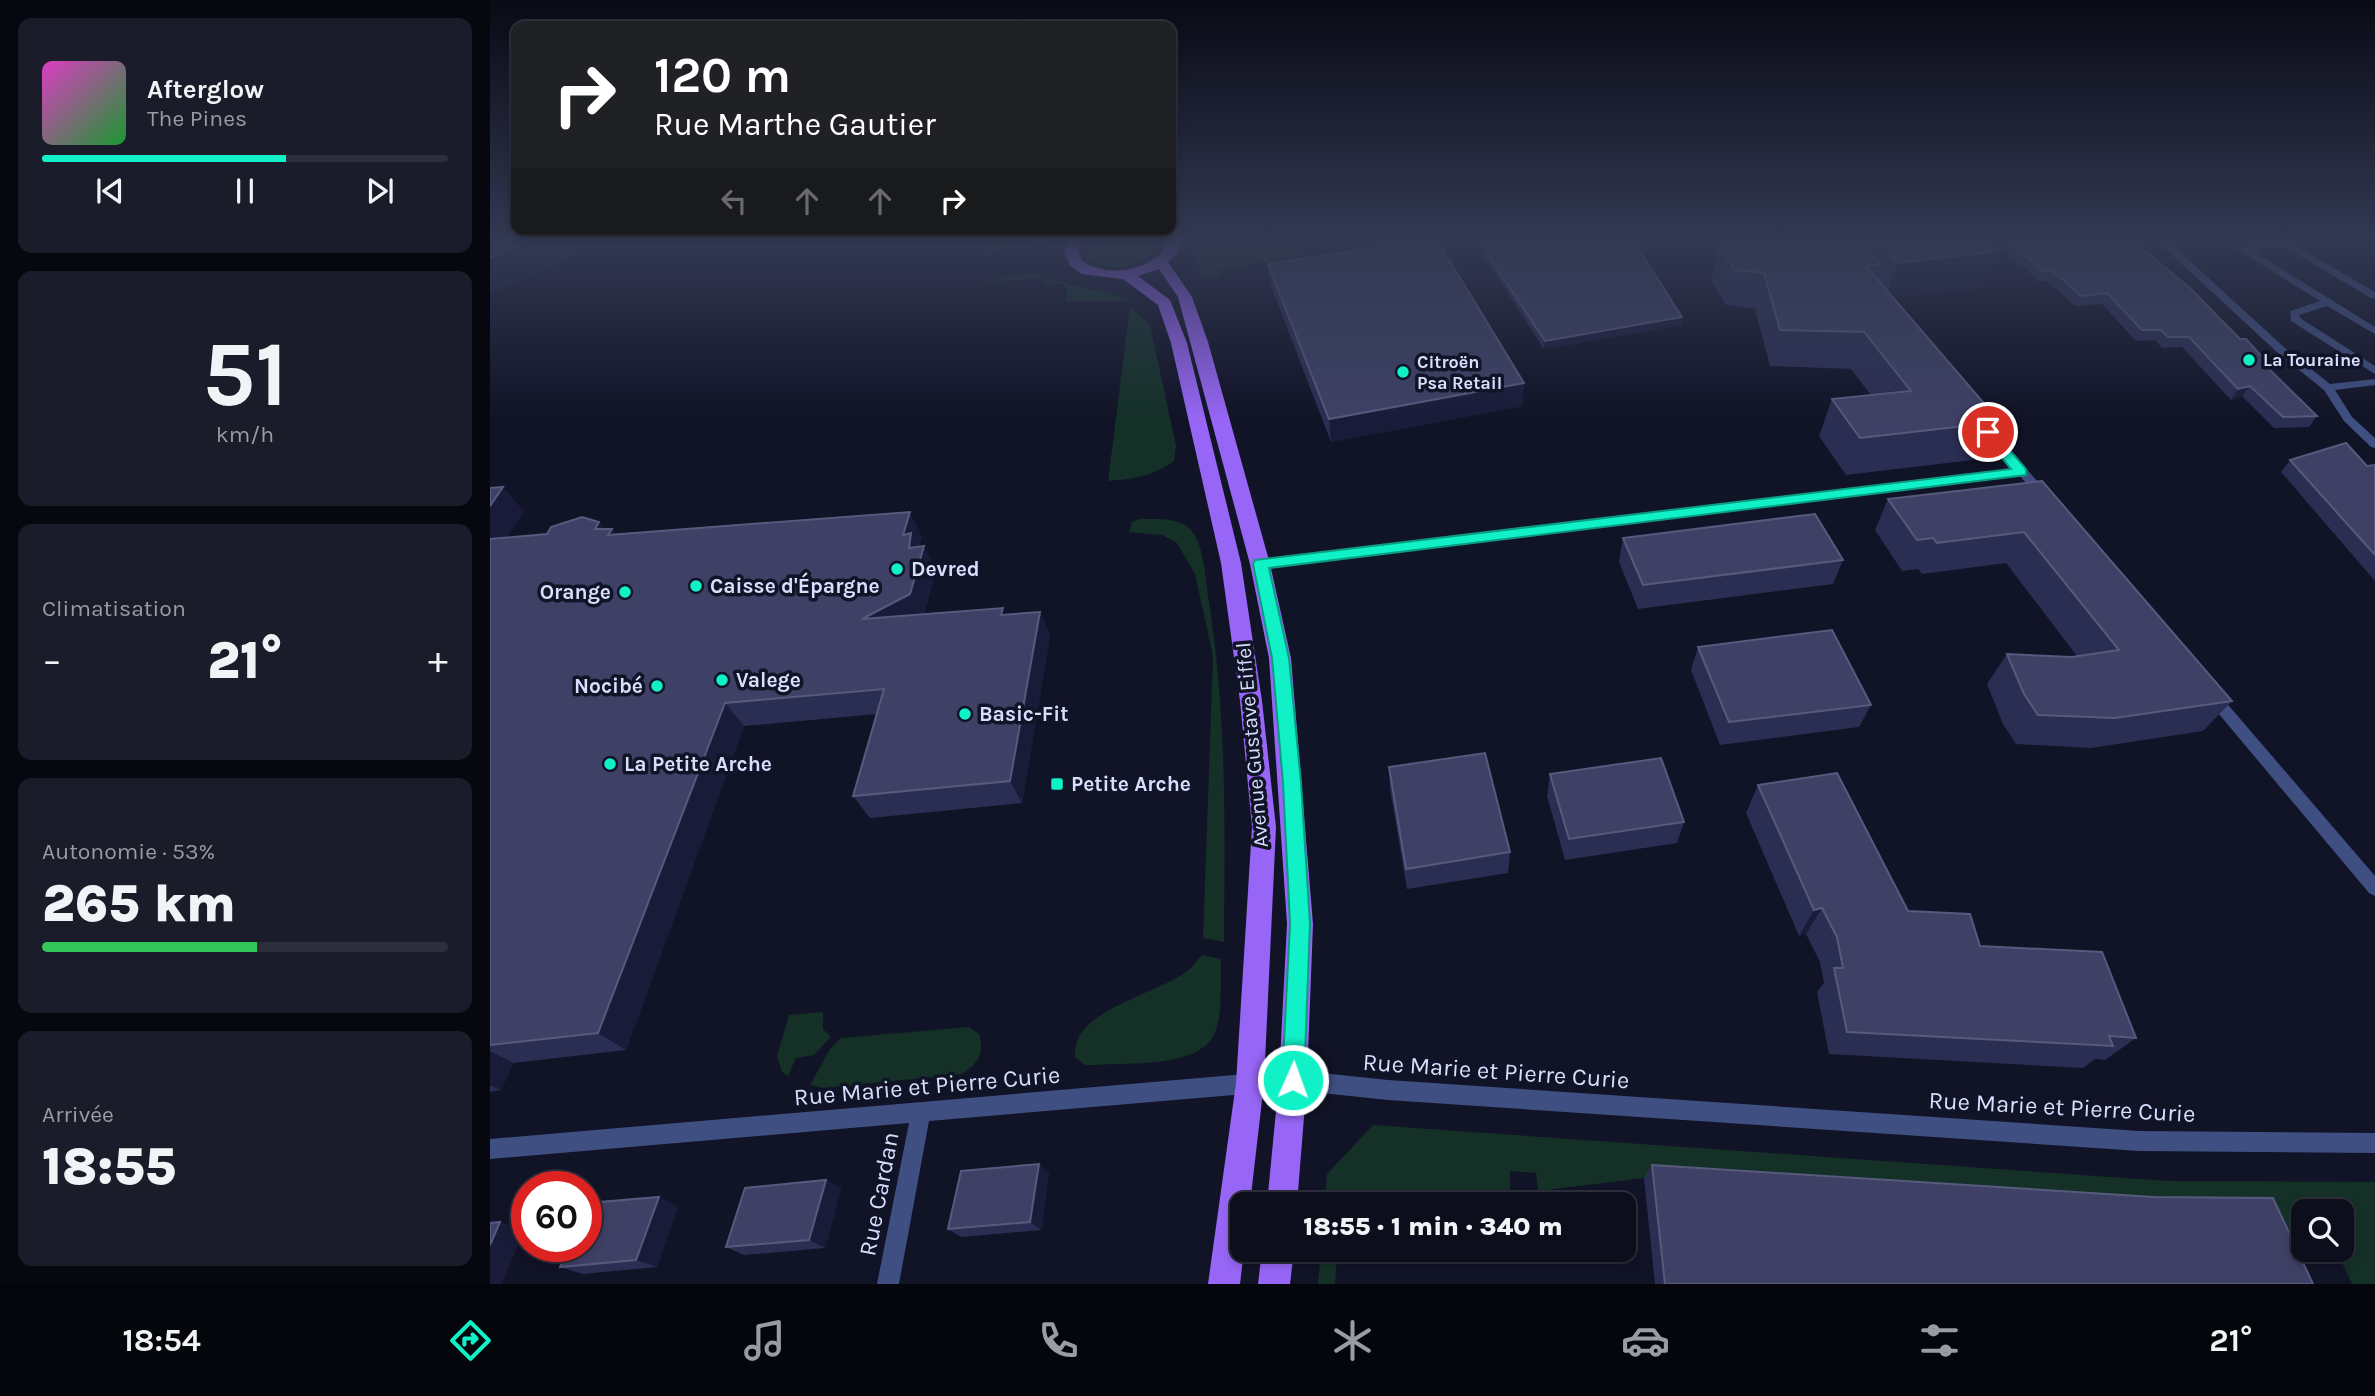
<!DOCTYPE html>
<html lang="fr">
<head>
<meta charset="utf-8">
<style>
  body { margin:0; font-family:Karla,sans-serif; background:#1b1c29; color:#f1f3f6; height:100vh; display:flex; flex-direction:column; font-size:26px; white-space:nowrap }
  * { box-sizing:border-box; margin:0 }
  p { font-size:23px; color:#9a9ca3 }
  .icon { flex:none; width:38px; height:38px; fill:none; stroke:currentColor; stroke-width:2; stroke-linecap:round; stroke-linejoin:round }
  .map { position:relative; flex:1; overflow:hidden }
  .panel { display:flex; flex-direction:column; gap:18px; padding:18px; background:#07080f; width:490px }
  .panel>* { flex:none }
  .banner { position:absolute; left:21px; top:21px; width:665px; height:214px; border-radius:14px; box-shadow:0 4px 10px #0003,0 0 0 2px #2d2e3b; background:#202124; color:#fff; overflow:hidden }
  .buttons { position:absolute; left:1801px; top:1199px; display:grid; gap:14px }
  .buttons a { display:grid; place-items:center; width:63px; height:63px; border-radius:14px; background:#0d0e1c; box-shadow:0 4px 10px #0003,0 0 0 2px #2d2e3b; font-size:35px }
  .speed { position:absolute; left:21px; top:1171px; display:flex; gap:14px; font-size:35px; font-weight:700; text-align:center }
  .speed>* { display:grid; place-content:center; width:91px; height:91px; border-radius:50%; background:#0d0e1c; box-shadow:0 4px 10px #0003,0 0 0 2px #2d2e3b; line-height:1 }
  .speed .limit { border:10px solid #d22; background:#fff; color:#111 }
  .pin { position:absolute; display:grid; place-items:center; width:60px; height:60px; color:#fff; margin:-30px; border:4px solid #fff; border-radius:50%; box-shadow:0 2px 7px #0007 }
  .me { position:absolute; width:77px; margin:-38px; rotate:2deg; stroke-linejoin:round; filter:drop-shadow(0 0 5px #0008) }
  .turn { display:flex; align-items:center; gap:24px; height:147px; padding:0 28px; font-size:32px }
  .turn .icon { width:91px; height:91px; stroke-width:2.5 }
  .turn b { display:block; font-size:49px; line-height:60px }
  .lanes { display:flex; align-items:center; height:66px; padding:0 28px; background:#0003; justify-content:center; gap:35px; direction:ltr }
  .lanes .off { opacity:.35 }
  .big { font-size:52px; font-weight:800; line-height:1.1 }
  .panel .tile { flex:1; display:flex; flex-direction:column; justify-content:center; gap:10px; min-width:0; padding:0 24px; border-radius:14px; background:#1b1c29 }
  .panel .dial { align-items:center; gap:0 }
  .dial b { font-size:91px; line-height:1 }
  .song { display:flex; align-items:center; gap:21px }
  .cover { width:84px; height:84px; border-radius:10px; background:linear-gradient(135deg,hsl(310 70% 55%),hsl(130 70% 35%)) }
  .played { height:7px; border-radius:4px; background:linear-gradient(90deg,#10f1c7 60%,#2d2e3b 60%) }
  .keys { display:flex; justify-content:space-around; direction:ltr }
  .heat { display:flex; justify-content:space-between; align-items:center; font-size:38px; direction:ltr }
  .charge { height:10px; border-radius:5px; background:linear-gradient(90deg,#34c759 53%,#2d2e3b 0) }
  .trip { position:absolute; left:740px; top:1192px; width:406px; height:70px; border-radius:14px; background:#0d0e1c; box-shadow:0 4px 10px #0003,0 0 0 2px #2d2e3b; font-weight:800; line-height:70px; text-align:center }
  .dock { display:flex; height:112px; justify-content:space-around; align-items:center; background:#05060b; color:#9a9ca3 }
  .dock .icon { width:49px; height:49px }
  .dock .active { color:#10f1c7 }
  .dock b { font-size:32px; color:#f1f3f6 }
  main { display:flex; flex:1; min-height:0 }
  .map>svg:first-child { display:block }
  .green { fill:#143027; fill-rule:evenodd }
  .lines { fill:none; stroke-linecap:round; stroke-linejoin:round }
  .minor { fill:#3f4f82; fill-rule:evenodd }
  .primary { fill:#9766f6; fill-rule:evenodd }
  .wall { fill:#2b2e53 }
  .shaded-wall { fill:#191b39 }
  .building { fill:#3e4165; stroke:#565a7d; stroke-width:2 }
  .route { fill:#10f1c7; stroke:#0a9d81; stroke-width:2 }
  .poi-dot { fill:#10f1c7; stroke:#111326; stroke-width:2.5 }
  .labels { text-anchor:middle; stroke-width:7; stroke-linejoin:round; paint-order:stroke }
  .far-poi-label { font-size:18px; font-weight:bold; fill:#d8defd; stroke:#111326; text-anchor:start }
  .poi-label { font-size:21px; font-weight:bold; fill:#d8defd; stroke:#111326; text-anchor:start }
  .street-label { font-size:21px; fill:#d8defd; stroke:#111326 }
  .near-street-label { font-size:24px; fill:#d8defd; stroke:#111326 }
</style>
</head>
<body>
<main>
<section class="panel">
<div class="tile">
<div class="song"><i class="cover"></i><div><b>Afterglow</b><p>The Pines</p></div></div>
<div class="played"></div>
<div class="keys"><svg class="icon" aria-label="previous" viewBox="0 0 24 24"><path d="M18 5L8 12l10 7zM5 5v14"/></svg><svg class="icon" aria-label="pause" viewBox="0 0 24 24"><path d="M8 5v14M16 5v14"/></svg><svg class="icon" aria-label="next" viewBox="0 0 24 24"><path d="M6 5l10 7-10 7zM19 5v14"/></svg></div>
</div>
<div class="tile dial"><b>51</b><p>km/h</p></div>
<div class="tile"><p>Climatisation</p>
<div class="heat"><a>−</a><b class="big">21°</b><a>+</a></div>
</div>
<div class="tile"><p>Autonomie · 53%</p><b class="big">265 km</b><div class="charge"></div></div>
<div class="tile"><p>Arrivée</p><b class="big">18:55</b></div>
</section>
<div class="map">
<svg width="1885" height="1284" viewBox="0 0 1885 1284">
  <rect width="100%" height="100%" fill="#111326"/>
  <g class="green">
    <path d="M 500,240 L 563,240 L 495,254 L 492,249 Z"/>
    <path d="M 608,240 L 659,240 L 663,248 C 653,270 614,273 597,258 L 596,252 Z"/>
    <path d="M 767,240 L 839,240 L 809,244 L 812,256 L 730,269 L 731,277 L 712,280 L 705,254 C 714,239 750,242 767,240 Z"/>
    <path d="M 548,274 L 588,287 L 621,293 L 641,301 L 575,301 L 578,288 L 572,284 L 555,285 L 556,278 L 495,282 L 520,275 Z"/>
    <path d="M 640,306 L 660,325 L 686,446 L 684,461 C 663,476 644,479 618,481 Z"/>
    <path d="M 649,519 C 664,519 689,517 700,529 C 714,544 715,575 718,595 C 737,715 735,822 734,942 L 713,938 L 723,656 L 705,574 L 687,543 L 672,535 L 639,532 L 642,522 Z"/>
    <path d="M 712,955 L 731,959 C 730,982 733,1008 726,1030 C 713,1069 641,1062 607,1065 L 595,1065 L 585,1057 C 580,1010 667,995 697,971 C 703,967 707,960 712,955 Z"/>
    <path d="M 333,1012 L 333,1029 L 341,1037 L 324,1055 L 306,1058 L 298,1076 L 292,1072 L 287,1056 L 299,1015 Z"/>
    <path d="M 479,1027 L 489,1034 C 495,1054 488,1063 472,1074 L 333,1088 L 320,1085 L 340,1049 L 351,1038 Z"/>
    <path d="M 883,1125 L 1678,1181 L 1885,1182 L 1885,1284 L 1862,1284 L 1846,1250 L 1852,1250 L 1852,1211 L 1813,1211 L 1813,1235 L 1763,1236 L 1154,1178 L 1048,1191 L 1049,1204 L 834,1204 L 837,1174 ZM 1020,1171 L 1046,1173 L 1048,1191 L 1020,1190 Z"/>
    <path d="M 831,1250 L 847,1250 L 845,1284 L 828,1284 Z"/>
  </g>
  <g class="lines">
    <g class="minor">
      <path d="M 1666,240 L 1677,240 L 1796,349 L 1840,384 L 1885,379 L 1885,385 L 1845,390 L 1862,417 L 1885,438 L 1885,448 L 1881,447 L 1854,421 L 1834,390 L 1788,353 Z"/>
      <path d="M 1784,240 L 1796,240 L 1885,292 L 1885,299 L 1881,298 L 1791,245 L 1761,250 L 1885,327 L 1885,334 L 1837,306 L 1809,315 L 1810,318 L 1885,366 L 1885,374 L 1801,321 L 1800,311 L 1830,301 L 1747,249 Z"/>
      <path d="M 1492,421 L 1496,423 L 1556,491 L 1558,494 L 1556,497 L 1548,497 L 1530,476 L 770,569 L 763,564 L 770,559 L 1524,469 L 1486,425 Z"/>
      <path d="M 1723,691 L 1728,693 L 1885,876 L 1885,896 L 1879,893 L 1718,701 L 1716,697 L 1718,693 Z"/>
      <path d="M 803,1070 L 898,1080 L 1649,1131 L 1885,1133 L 1885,1153 L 1649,1151 L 898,1100 L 803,1090 L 439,1121 L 409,1284 L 387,1284 L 419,1123 L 0,1159 L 0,1139 Z"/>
    </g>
    <g class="primary">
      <path d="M 582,240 L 596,240 L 588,251 L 592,261 C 617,277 651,272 673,252 L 676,240 L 690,240 L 687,253 L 678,262 L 702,297 L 718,342 L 780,564 L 801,658 L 823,924 L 817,1080 L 807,1204 L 777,1204 L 789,1080 L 797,924 L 779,658 L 760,564 L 688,297 L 669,269 L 648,276 L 680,300 L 697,343 L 751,563 L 772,701 L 786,827 L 774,1083 L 760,1204 L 752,1204 L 754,1250 L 750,1284 L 718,1284 L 746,1083 L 762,827 L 750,701 L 731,563 L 681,343 L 668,305 L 633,279 L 592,274 L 580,266 L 574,251 Z"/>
      <path d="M 772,1250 L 804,1250 L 800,1284 L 768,1284 Z"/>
    </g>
  </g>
  <g class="wall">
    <path d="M 1265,240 L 1496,240 L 1508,251 L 1493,287 L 1403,298 L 1510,422 L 1491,459 L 1356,475 L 1329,436 L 1342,399 L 1381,395 L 1361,369 L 1280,366 L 1265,309 L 1236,305 L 1221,281 L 1229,246 L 1270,247 Z"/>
    <path d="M 1504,240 L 1642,240 L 1776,366 L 1827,416 L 1819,427 L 1784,428 L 1752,396 L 1741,400 L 1692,347 L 1672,348 L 1665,340 L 1646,341 L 1612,304 L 1585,306 L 1557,281 L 1548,281 Z"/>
    <path d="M 992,246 L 1192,317 L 1191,325 L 1054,349 L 992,253 Z"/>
    <path d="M 778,264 L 1034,383 L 1032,406 L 841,442 L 781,286 Z"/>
    <path d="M 1800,460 L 1877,466 L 1885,465 L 1885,581 L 1791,472 Z"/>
    <path d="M 1552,481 L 1742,701 L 1713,731 L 1601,748 L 1526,744 L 1513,724 L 1497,684 L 1517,654 L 1582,657 L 1587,656 L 1516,563 L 1432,574 L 1428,569 L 1412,571 L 1385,530 L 1398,499 Z"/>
    <path d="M 0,488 L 34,511 L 16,538 L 115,529 L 122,529 L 126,534 L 432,536 L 429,547 L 446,570 L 434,614 L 516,615 L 550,612 L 560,635 L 532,803 L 380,818 L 363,796 L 387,714 L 254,726 L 136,1050 L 23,1063 L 11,1090 L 0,1092 Z"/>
    <path d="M 1133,538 L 1353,560 L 1343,584 L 1148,609 L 1129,562 Z"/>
    <path d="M 1208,647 L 1381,705 L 1369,727 L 1230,745 L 1201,670 Z"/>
    <path d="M 899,767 L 1020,852 L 1018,873 L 917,889 L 900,789 Z"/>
    <path d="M 1060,774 L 1194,822 L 1187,843 L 1075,860 L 1057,796 Z"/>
    <path d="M 1268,785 L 1418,911 L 1490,946 L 1646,1038 L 1615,1060 L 1605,1059 L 1593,1068 L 1339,1054 L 1327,992 L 1334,983 L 1330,962 L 1316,934 L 1309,936 L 1256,813 Z"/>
    <path d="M 1162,1165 L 1823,1284 L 1165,1284 L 1154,1178 Z"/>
    <path d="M 559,1173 L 551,1230 L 471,1237 L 458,1229 Z"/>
    <path d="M 336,1180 L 351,1189 L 335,1248 L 254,1255 L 236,1247 Z"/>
    <path d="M 188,1206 L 167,1267 L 93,1274 L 70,1267 Z"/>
  </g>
  <g class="shaded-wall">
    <path d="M 41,240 L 120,240 L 0,295 L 0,258 Z"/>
    <path d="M 1508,251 L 1493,287 L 1395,299 L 1408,263 Z"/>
    <path d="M 1192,317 L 1191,325 L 1054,349 L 1055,341 Z"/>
    <path d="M 1034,383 L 1032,406 L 841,442 L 839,419 Z"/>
    <path d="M 1760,386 L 1752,396 L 1741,400 L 1748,389 Z"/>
    <path d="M 13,487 L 34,511 L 12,545 L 0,552 L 0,506 Z"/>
    <path d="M 420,512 L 432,536 L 428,548 L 434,546 L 446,570 L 433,617 L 372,619 L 413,535 Z"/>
    <path d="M 109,522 L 119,534 L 122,529 L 141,553 L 105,529 Z"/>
    <path d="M 550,612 L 560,635 L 532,803 L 520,781 Z"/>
    <path d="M 235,703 L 254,726 L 136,1050 L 108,1033 Z"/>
    <path d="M 1332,908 L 1316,934 L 1309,936 L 1324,910 Z"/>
    <path d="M 0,1051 L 23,1063 L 11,1090 L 0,1085 Z"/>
    <path d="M 549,1164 L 559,1173 L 551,1230 L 540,1222 Z"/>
    <path d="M 336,1180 L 351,1189 L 335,1248 L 319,1240 Z"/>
    <path d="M 169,1197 L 188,1206 L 167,1267 L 146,1260 Z"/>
    <path d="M 10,1222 L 34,1230 L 12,1284 L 0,1284 L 0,1245 Z"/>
  </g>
  <g class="building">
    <path d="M 0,240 L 41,240 L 0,258 Z"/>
    <path d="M 933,240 L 947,240 L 1034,383 L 839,419 L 778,264 Z"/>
    <path d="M 1028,240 L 1143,240 L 1192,317 L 1055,341 L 992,246 Z"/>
    <path d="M 1301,240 L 1369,240 L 1391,265 L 1376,266 L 1510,422 L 1370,438 L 1342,399 L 1421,391 L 1374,332 L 1290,330 L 1274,273 L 1244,270 L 1229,246 L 1307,248 Z"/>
    <path d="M 1387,240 L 1496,240 L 1508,251 L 1408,263 Z"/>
    <path d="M 1519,240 L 1642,240 L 1700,288 L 1750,339 L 1756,339 L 1778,363 L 1774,364 L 1827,416 L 1793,417 L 1760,386 L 1748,389 L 1699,337 L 1678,337 L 1671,330 L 1652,330 L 1617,293 L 1591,296 L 1562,270 L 1553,271 Z"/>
    <path d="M 1856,443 L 1877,466 L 1885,465 L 1885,555 L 1800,460 Z"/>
    <path d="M 1552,481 L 1742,701 L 1625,718 L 1548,715 L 1534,694 L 1517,654 L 1582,657 L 1629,650 L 1534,532 L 1447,543 L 1443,538 L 1427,540 L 1398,499 Z"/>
    <path d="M 13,487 L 0,506 L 0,488 Z"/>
    <path d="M 420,512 L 413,535 L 421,533 L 419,548 L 434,546 L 420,594 L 372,619 L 513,608 L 511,615 L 550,612 L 520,781 L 363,796 L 394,689 L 235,703 L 108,1033 L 0,1045 L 0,539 L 57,534 L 61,527 L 92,517 L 109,522 L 105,529 L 122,529 L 118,535 Z"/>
    <path d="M 1325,514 L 1353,560 L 1153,585 L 1133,538 Z"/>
    <path d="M 1342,630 L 1381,705 L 1239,722 L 1208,647 Z"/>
    <path d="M 995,753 L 1020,852 L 916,869 L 899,767 Z"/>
    <path d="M 1171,758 L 1194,822 L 1079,839 L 1060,774 Z"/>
    <path d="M 1347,773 L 1418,911 L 1480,914 L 1490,946 L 1612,952 L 1646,1038 L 1619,1036 L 1623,1046 L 1357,1032 L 1344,968 L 1353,968 L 1347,937 L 1332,908 L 1324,910 L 1268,785 Z"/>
    <path d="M 549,1164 L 540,1222 L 458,1229 L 471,1171 Z"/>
    <path d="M 1162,1165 L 1664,1197 L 1783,1198 L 1823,1284 L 1175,1284 Z"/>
    <path d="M 336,1180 L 319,1240 L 236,1247 L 255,1188 Z"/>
    <path d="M 169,1197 L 146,1260 L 70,1267 L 79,1246 L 96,1246 L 96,1207 L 98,1203 Z"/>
    <path d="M 10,1222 L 0,1245 L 0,1223 Z"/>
  </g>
  <linearGradient id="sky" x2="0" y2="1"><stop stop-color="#090a15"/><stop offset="0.57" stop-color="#323952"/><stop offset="1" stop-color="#323952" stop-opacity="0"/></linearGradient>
  <rect width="1885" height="420" fill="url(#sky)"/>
  <path class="route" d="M 1493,429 L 1502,429 L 1536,469 L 1536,475 L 779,568 L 799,658 L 811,783 L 820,924 L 814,1080 L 811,1088 L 803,1091 L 795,1088 L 792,1080 L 800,924 L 793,783 L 782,658 L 763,564 L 765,560 L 1521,469 L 1493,435 Z"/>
  <g class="poi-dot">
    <circle cx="1759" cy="360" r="7"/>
    <circle cx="913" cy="372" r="7"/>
    <circle cx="407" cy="569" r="7"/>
    <circle cx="206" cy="586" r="7"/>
    <circle cx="135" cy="592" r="7"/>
    <circle cx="232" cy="680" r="7"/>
    <circle cx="167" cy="686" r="7"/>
    <circle cx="475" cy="714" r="7"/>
    <circle cx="120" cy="764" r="7"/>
    <rect x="560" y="777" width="14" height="14" rx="3.5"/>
  </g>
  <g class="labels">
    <g class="far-poi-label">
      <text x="1773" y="366">La Touraine</text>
      <text x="927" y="368">Citroën<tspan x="927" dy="21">Psa Retail</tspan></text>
    </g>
    <g class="poi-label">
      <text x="421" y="576">Devred</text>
      <text x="220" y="593">Caisse d'Épargne</text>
      <text x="121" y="599" text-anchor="end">Orange</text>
      <text x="246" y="687">Valege</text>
      <text x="153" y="693" text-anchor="end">Nocibé</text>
      <text x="489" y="721">Basic-Fit</text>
      <text x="134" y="771">La Petite Arche</text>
      <text x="581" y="791">Petite Arche</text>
    </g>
    <g class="street-label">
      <text transform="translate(762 745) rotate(-95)" y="7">Avenue Gustave Eiffel</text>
    </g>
    <g class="near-street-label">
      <text transform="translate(1006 1071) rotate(4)" y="8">Rue Marie et Pierre Curie</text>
      <text transform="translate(437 1086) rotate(-5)" y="8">Rue Marie et Pierre Curie</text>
      <text transform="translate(1572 1107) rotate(3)" y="8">Rue Marie et Pierre Curie</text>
      <text transform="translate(389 1194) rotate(-79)" y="8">Rue Cardan</text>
    </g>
  </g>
</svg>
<div class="buttons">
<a><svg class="icon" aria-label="search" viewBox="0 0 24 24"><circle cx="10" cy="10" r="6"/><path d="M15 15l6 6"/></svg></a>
</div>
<div class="speed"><div class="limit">60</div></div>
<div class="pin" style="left:1498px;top:432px;background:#d93025"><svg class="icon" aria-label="arrive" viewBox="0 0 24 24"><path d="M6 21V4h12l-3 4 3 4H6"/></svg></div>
<svg class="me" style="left:803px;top:1080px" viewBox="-20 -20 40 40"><circle r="17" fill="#10f1c7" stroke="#fff" stroke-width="3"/><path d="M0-11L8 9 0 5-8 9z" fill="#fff"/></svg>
<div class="trip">18:55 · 1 min · 340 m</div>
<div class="banner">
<div class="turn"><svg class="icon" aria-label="right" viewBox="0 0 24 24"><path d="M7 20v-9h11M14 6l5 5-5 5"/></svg><div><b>120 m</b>Rue Marthe Gautier</div></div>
<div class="lanes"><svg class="icon off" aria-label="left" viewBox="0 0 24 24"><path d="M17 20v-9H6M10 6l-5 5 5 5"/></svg><svg class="icon off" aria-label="ahead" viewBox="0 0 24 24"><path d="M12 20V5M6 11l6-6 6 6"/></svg><svg class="icon off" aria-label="ahead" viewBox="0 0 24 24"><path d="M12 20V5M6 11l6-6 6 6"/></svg><svg class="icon" aria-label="right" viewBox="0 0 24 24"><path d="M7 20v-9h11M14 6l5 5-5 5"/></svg></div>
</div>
</div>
</main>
<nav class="dock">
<b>18:54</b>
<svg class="icon active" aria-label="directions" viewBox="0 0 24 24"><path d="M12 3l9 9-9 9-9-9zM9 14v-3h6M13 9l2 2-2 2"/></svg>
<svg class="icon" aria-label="music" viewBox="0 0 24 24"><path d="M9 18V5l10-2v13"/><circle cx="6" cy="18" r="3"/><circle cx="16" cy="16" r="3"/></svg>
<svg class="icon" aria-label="phone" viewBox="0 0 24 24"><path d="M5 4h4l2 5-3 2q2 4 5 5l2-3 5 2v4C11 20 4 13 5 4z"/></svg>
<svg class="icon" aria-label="climate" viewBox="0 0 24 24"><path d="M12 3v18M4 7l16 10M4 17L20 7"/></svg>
<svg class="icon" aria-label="car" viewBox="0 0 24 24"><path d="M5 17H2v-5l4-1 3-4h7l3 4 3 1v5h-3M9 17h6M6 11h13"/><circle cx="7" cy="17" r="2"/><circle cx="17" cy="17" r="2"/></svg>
<svg class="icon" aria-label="filters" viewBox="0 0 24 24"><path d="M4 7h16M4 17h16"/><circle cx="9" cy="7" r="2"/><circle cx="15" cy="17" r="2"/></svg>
<b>21°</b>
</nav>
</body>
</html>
